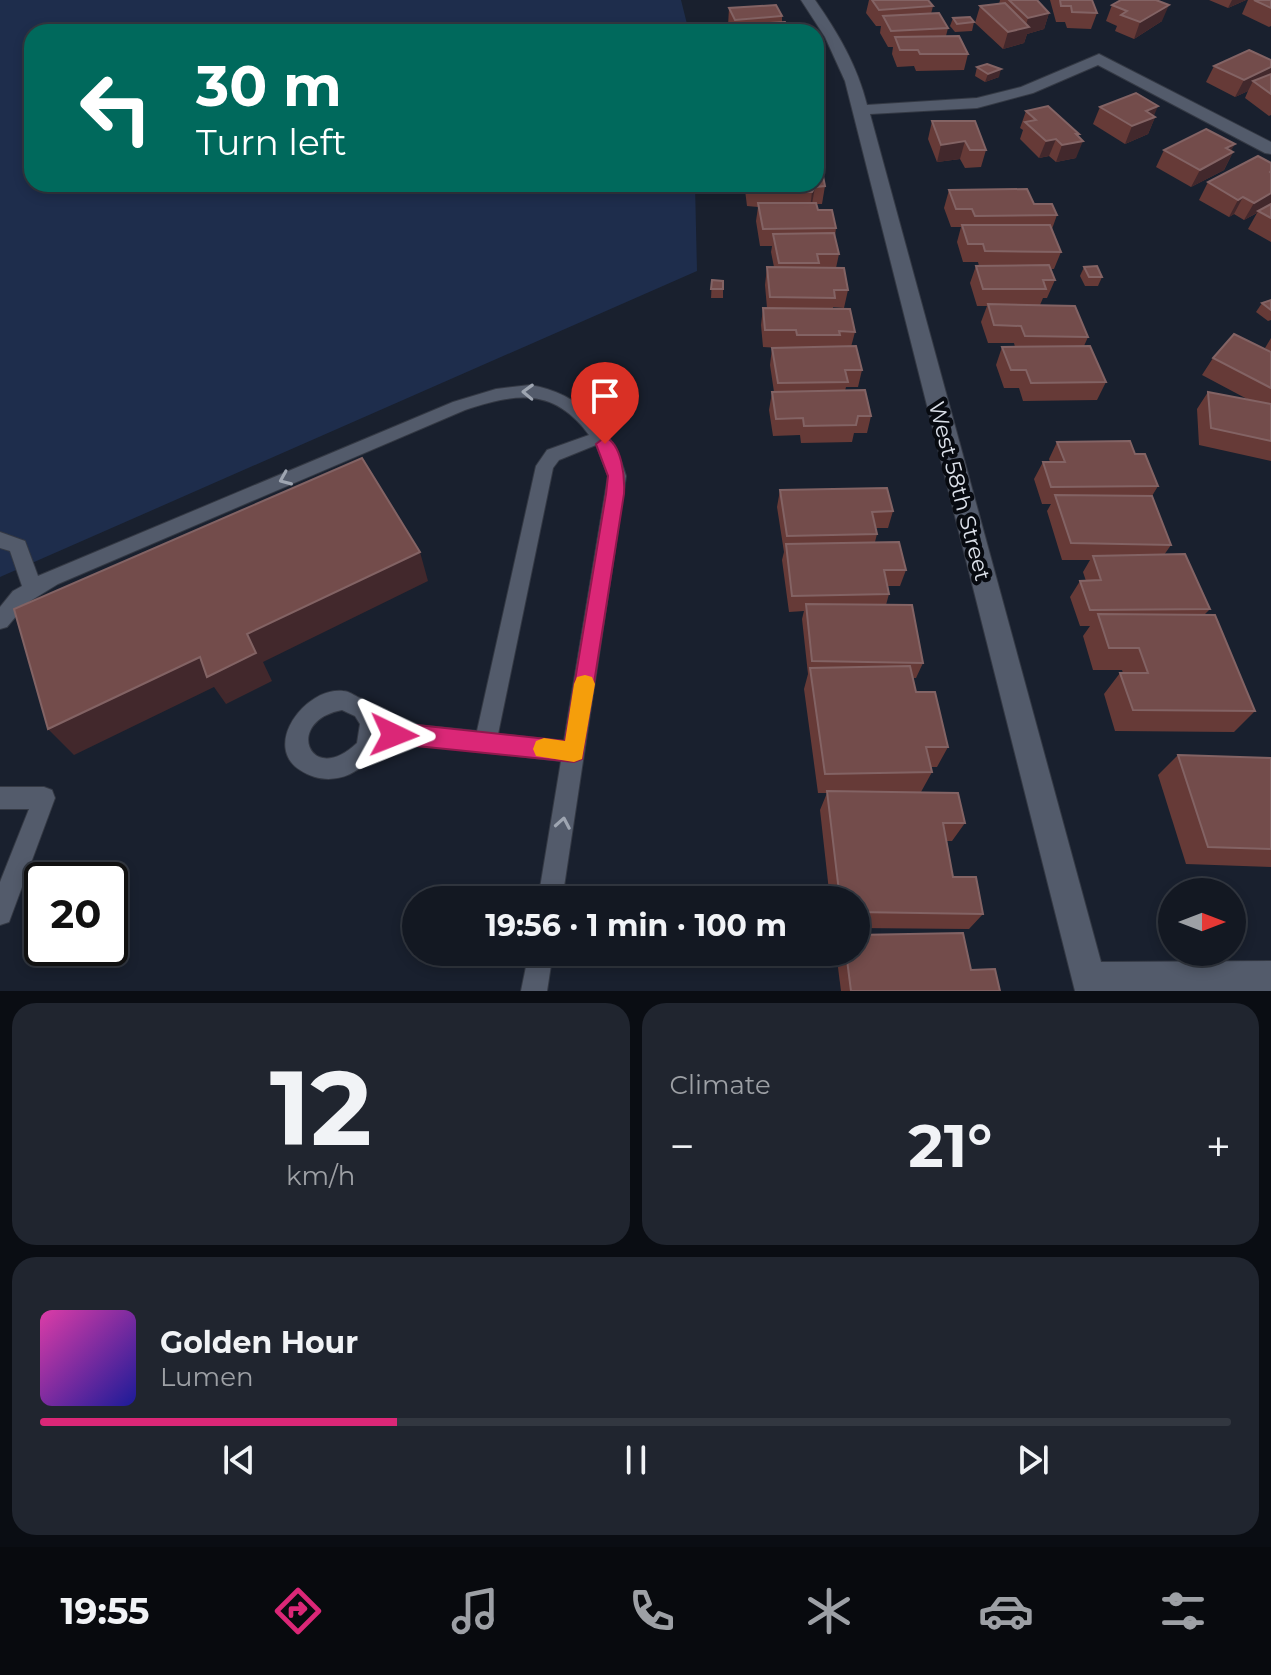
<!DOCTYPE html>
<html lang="en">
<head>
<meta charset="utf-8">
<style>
  body { margin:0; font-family:Montserrat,sans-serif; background:#20252f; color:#f1f3f6; height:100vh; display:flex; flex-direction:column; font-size:30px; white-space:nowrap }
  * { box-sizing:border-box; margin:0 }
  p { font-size:26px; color:#9da0a5 }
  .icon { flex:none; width:44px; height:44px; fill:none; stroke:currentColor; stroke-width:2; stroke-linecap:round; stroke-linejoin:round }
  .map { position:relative; height:991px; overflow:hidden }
  .sheet { display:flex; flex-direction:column; gap:12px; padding:12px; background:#0a0d13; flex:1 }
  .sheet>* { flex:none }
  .top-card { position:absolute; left:24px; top:24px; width:800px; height:168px; border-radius:24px; box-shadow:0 4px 12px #0003,0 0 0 2px #323740; background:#00695c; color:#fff; overflow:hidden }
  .needle { width:52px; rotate:90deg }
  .controls { position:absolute; left:1158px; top:878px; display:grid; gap:16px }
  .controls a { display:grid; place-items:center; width:88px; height:88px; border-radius:50%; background:#131822; box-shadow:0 4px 12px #0003,0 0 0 2px #323740; font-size:40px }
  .speed { position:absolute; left:24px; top:862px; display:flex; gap:16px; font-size:40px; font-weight:700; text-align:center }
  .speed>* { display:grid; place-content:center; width:104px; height:104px; border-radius:50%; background:#131822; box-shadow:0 4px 12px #0003,0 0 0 2px #323740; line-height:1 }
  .speed .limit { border:4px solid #111; border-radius:12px; background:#fff; color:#111 }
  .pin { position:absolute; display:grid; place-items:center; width:68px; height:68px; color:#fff; margin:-82px -34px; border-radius:50% 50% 50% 0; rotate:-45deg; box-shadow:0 0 8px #0007 }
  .pin .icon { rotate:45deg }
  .me { position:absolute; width:88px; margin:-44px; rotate:92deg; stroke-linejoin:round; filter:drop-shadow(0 0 6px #0008) }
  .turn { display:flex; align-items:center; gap:28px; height:168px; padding:0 40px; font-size:36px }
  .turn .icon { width:104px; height:104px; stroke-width:2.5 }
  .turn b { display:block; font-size:56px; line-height:68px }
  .big { font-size:60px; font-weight:700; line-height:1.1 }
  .sheet .card { flex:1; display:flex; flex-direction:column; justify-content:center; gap:12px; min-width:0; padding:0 28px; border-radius:24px; background:#20252f }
  .sheet .dial { align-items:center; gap:0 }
  .dial b { font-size:104px; line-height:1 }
  .song { display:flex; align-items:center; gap:24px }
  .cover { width:96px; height:96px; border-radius:12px; background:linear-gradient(135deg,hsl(320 70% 55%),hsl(240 70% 35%)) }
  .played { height:8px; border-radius:4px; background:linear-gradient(90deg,#db2777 30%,#323740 30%) }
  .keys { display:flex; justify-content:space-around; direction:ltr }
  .heat { display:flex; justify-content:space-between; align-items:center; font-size:44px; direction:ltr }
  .sheet .tiles { flex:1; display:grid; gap:12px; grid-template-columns:1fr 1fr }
  .card:last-child { grid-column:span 2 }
  .trip { position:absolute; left:402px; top:886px; width:468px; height:80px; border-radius:40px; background:#131822; box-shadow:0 4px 12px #0003,0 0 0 2px #323740; font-weight:700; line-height:80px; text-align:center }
  .tab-bar { display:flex; height:128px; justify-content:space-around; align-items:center; background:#080a0e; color:#9da0a5 }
  .tab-bar .icon { width:56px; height:56px }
  .tab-bar .on { color:#db2777 }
  .tab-bar b { font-size:36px; color:#f1f3f6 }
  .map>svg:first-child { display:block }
  .green { fill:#1e2d4c }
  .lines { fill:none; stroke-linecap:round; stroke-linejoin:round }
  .service-casing { stroke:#343944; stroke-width:2 }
  .minor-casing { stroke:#343944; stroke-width:2 }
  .service { fill:#535b6b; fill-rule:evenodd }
  .minor { fill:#535b6b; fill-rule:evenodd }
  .wall { fill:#663a37 }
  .shaded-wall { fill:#42282c }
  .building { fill:#734c4b; stroke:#836364; stroke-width:2 }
  .oneway { stroke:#9ea5b1 }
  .route { fill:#db2777; stroke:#8e194d; stroke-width:2 }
  .slow { fill:#f59e0b }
  .labels { text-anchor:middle; stroke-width:8; stroke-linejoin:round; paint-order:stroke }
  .street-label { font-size:22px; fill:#dce1ea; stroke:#070a10 }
</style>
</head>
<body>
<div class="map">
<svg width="1271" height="991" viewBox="0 0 1271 991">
  <rect width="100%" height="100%" fill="#19202e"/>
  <path class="green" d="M 0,0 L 681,0 L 689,32 L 32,32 L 32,184 L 695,184 L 697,271 L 0,577 Z"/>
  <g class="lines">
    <g class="service-casing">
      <g id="service">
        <path d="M 530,385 C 580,393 612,428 626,476 L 562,900 L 538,900 L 561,761 L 417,745 L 377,746 C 363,776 329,789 300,770 C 262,746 305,687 343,691 C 349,691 355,696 360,698 C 372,703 380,713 381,726 L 417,725 L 477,731 L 536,466 L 547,450 L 589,435 C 554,387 515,393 465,410 L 58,584 L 27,603 L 7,627 L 0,629 L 0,607 L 13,591 L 22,586 L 10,551 L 0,548 L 0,532 L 25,541 L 38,576 L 453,402 L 496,389 ZM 596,445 L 608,476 L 564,741 L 498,734 L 553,468 L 559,460 ZM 342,710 L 355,716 L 360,724 L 357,743 C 310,788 283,721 342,710 Z"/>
        <path d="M 0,787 L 44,787 L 52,790 L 55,798 L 9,922 L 0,925 L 0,882 L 29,809 L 0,809 Z"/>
        <path d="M 529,952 L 553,952 L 547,991 L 521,991 Z"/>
      </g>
    </g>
    <g class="minor-casing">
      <path id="minor" d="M 801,0 L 815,0 C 838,33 857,65 867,105 L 977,98 L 1021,87 L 1099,54 L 1271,142 L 1271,154 L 1265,153 L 1098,65 L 1033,93 L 977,108 L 870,114 L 1101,962 L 1271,961 L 1271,991 L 1075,991 L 845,81 L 825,37 Z"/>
    </g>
    <use href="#service" class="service"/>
    <use href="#minor" class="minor"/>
  </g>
  <g class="wall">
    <path d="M 869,0 L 928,0 L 933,6 L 931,14 L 948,28 L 946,36 L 968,54 L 964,70 L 916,71 L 914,66 L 897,67 L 892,54 L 893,47 L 888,47 L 880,33 L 881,26 L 876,26 L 866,13 Z"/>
    <path d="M 1000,0 L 1037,0 L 1049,13 L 1044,29 L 1027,34 L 1024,43 L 1003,49 L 975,23 L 980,6 L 999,4 Z"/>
    <path d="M 1050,0 L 1092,0 L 1097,13 L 1091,29 L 1067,28 L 1065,22 L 1056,22 Z"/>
    <path d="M 1209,0 L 1246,0 L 1228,8 Z"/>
    <path d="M 1248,0 L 1271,0 L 1271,26 L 1269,27 L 1242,14 Z"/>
    <path d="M 1112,5 L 1162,21 L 1134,39 L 1115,31 L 1117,26 L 1106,21 Z"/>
    <path d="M 729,8 L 782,16 L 782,22 L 789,32 L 718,32 L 719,26 L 728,26 Z"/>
    <path d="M 953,18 L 974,22 L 972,31 L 955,32 L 950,26 Z"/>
    <path d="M 1271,60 L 1271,115 L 1269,116 L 1245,98 L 1248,91 L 1235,97 L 1206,82 L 1214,66 Z"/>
    <path d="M 977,67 L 999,77 L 985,82 L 975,76 Z"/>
    <path d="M 1100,107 L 1154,116 L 1155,117 L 1148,134 L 1125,144 L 1093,124 Z"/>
    <path d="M 1026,111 L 1078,137 L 1076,158 L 1056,162 L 1049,156 L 1039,158 L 1020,139 L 1023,130 L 1020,128 Z"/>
    <path d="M 932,121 L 986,150 L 981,167 L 965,168 L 960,159 L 937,162 L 928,139 Z"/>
    <path d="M 816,141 L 822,157 L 819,171 L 825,186 L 822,204 L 817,204 L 818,210 L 836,228 L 835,237 L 839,254 L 836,268 L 848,290 L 844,308 L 833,307 L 833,309 L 855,332 L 851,347 L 862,370 L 858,387 L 846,387 L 845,391 L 871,416 L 867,433 L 854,433 L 852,442 L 801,443 L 800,435 L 773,436 L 769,410 L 772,392 L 774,392 L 770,365 L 772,348 L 779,348 L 763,347 L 761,325 L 763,308 L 767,308 L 765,285 L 767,267 L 774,267 L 771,252 L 772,246 L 760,246 L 756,221 L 758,207 L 747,206 L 745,190 L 745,184 L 816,184 Z"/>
    <path d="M 1164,150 L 1231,151 L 1233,152 L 1224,170 L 1191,187 L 1156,167 Z"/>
    <path d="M 1271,163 L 1271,242 L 1248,229 L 1257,213 L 1244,220 L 1234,214 L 1229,217 L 1199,200 L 1208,182 Z"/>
    <path d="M 949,190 L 1034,204 L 1057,215 L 1052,229 L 1061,252 L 1054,269 L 1050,269 L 1055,280 L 1047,298 L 1043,298 L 1040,305 L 1088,337 L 1084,346 L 1106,382 L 1097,400 L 1023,401 L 1019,388 L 1004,388 L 996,365 L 1002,347 L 1015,347 L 1014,343 L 988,343 L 981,322 L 987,306 L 977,306 L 970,283 L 976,266 L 979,266 L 978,262 L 963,262 L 957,242 L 961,227 L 951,227 L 944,208 Z"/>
    <path d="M 1084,267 L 1102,277 L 1098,286 L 1085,286 L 1080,276 Z"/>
    <path d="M 712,280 L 723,289 L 723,298 L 711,298 Z"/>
    <path d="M 1271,300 L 1271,320 L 1268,321 L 1256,312 L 1262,303 Z"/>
    <path d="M 1271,338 L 1271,352 L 1265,348 Z"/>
    <path d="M 1271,352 L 1271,461 L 1199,445 L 1197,409 L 1208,392 L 1249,400 L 1202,375 L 1213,358 Z"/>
    <path d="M 1057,442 L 1135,454 L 1158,486 L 1152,496 L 1171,545 L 1164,555 L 1210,609 L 1204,615 L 1255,711 L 1234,732 L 1115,731 L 1104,694 L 1120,673 L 1123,673 L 1122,670 L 1093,670 L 1083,636 L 1090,626 L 1080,626 L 1070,597 L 1080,581 L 1086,581 L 1083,572 L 1090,560 L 1062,560 L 1047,511 L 1051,504 L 1042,504 L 1034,479 L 1043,462 L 1050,462 L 1049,459 Z"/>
    <path d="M 780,490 L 893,511 L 888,528 L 876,528 L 877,534 L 875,542 L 906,570 L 900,586 L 888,586 L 889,594 L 886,605 L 923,663 L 916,678 L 913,678 L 916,692 L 948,747 L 937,767 L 930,767 L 932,772 L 921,792 L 893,792 L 965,823 L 952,841 L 947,841 L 953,877 L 983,914 L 969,929 L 856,928 L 856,900 L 830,900 L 820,810 L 827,793 L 818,793 L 804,689 L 808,674 L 802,619 L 804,611 L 789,612 L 782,560 L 784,552 L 777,507 Z"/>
    <path d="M 1178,755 L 1271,758 L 1271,867 L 1186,864 L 1158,775 Z"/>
    <path d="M 836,952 L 856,952 L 971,970 L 1000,991 L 841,991 Z"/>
  </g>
  <g class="shaded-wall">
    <path d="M 1232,0 L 1246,0 L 1228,8 Z"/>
    <path d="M 1169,5 L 1162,21 L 1134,39 L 1140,22 Z"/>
    <path d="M 1049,13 L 1044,29 L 1027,34 L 1024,43 L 1003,49 L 1008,32 L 1025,28 L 1028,18 Z"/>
    <path d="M 1271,67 L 1271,78 L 1253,81 L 1248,91 L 1235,97 L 1244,80 Z"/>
    <path d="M 1001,69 L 999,77 L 985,82 L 988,74 Z"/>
    <path d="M 1158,106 L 1153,118 L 1155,117 L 1148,134 L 1125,144 L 1132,126 L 1146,111 Z"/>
    <path d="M 1076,134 L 1079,134 L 1076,142 L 1083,141 L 1076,158 L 1056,162 L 1062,145 Z"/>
    <path d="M 1056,139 L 1049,156 L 1039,158 L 1046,141 Z"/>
    <path d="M 965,141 L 960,159 L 937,162 L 941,145 Z"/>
    <path d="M 1235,144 L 1229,154 L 1233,152 L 1224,170 L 1191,187 L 1200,170 L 1226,148 Z"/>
    <path d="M 815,187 L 812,204 L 810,209 L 812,192 Z"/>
    <path d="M 1271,193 L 1271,205 L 1244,220 L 1254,203 Z"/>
    <path d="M 1243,197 L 1234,214 L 1229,217 L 1238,200 Z"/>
    <path d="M 420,552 L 428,581 L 263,662 L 272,681 L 226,704 L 214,687 L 74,755 L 48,729 Z"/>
  </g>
  <g class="building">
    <path d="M 872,0 L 928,0 L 933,6 L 879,10 Z"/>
    <path d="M 1009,0 L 1037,0 L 1049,13 L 1028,18 Z"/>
    <path d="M 1060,0 L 1092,0 L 1097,13 L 1072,12 L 1071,6 L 1061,6 Z"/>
    <path d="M 1121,0 L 1156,0 L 1169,5 L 1140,22 L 1121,15 L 1127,11 L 1112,5 Z"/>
    <path d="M 1254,0 L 1271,0 L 1271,8 Z"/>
    <path d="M 1005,3 L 1029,27 L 1008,32 L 980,6 Z"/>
    <path d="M 776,5 L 782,16 L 735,20 L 729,8 Z"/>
    <path d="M 939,13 L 948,28 L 891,31 L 883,16 Z"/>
    <path d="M 970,17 L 974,22 L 957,24 L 953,18 Z"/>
    <path d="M 785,22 L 789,32 L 721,32 L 719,26 Z"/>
    <path d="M 959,36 L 968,54 L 920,54 L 918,50 L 900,50 L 895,37 Z"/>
    <path d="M 1249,50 L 1271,60 L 1271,67 L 1244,80 L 1214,66 Z"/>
    <path d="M 987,64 L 1001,69 L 988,74 L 977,67 Z"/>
    <path d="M 1271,74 L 1271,94 L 1253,81 Z"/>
    <path d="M 1136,93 L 1158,106 L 1146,111 L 1155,117 L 1132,126 L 1100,107 Z"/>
    <path d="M 1048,106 L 1079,134 L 1076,134 L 1083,141 L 1062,145 L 1056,139 L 1046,141 L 1025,122 L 1036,120 L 1026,111 Z"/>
    <path d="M 932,121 L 975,121 L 986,150 L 970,150 L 965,141 L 941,145 Z"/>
    <path d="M 1206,129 L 1235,144 L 1226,148 L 1233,152 L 1200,170 L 1164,150 Z"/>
    <path d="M 816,141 L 819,141 L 822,157 L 816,157 Z"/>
    <path d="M 1258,156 L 1271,163 L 1271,171 L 1270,172 L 1271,173 L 1271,193 L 1254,203 L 1243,197 L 1238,200 L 1208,182 Z"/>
    <path d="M 816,171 L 822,171 L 825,186 L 815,187 L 812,192 L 749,189 L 748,184 L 816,184 Z"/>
    <path d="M 1027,189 L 1034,204 L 1052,204 L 1057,215 L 975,216 L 972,209 L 956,209 L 949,190 Z"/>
    <path d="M 758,203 L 816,203 L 818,210 L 832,210 L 836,228 L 763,229 Z"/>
    <path d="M 1271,204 L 1271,218 L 1258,211 Z"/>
    <path d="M 962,225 L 1050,225 L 1061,252 L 985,251 L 983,244 L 968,244 Z"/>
    <path d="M 834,233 L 839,254 L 817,254 L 819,263 L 779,263 L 773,234 Z"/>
    <path d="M 1049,265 L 1055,280 L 1043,280 L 1046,289 L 983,289 L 976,266 Z"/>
    <path d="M 1097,266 L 1102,277 L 1089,277 L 1084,267 Z"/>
    <path d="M 767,267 L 844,268 L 848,290 L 834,290 L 835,298 L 770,297 Z"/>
    <path d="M 712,280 L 723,281 L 723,289 L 711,289 Z"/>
    <path d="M 1271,300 L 1271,310 L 1262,303 Z"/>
    <path d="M 988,304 L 1075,306 L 1088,337 L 1025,336 L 1021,326 L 994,325 Z"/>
    <path d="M 763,308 L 850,309 L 855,332 L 839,331 L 840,335 L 797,335 L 796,330 L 765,330 Z"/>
    <path d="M 1234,334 L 1271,352 L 1271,388 L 1213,358 Z"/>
    <path d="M 856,346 L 862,370 L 845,370 L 848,382 L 778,383 L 772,348 Z"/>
    <path d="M 1090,346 L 1106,382 L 1031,383 L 1026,370 L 1011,370 L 1002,347 Z"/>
    <path d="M 865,390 L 871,416 L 858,416 L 856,425 L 804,426 L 803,418 L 776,419 L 772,392 Z"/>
    <path d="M 1208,392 L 1271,404 L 1271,441 L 1211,428 Z"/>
    <path d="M 1130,441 L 1135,454 L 1145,454 L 1158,486 L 1051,487 L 1043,462 L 1065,462 L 1057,442 Z"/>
    <path d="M 362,458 L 420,552 L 247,634 L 256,653 L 207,677 L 200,657 L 48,729 L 14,609 Z"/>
    <path d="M 887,488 L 893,511 L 872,512 L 877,534 L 787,536 L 780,490 Z"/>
    <path d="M 1055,495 L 1152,496 L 1171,545 L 1071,543 Z"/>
    <path d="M 899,542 L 906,570 L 884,570 L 889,594 L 792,596 L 786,544 Z"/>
    <path d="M 1185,554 L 1210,609 L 1090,610 L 1080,581 L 1101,580 L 1093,556 Z"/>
    <path d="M 806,604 L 912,605 L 923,663 L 812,661 Z"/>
    <path d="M 1098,614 L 1215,615 L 1255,711 L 1133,710 L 1120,673 L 1148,673 L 1139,648 L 1109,648 Z"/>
    <path d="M 910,666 L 916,692 L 935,692 L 948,747 L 926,747 L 932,772 L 825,774 L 810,668 Z"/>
    <path d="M 1178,755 L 1271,758 L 1271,849 L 1208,847 Z"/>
    <path d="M 827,791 L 958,793 L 965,823 L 943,823 L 953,877 L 976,877 L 983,914 L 856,912 L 856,900 L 840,900 Z"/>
    <path d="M 963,933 L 971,970 L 995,969 L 1000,991 L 851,991 L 846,952 L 856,952 L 856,935 Z"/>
  </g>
  <defs><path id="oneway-chevron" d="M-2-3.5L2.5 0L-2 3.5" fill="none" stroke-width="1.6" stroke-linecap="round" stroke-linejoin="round" transform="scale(2)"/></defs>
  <g class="oneway">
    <use href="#oneway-chevron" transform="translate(528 392) rotate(-178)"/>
    <use href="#oneway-chevron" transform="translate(285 479) rotate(157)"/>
    <use href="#oneway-chevron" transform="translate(563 823) rotate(-80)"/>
  </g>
  <path class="route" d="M 605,437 C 622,444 625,477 624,494 L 582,759 L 574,762 L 387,743 L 384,735 L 387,728 L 417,725 L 565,741 L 606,494 L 608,476 L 596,444 Z"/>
  <path class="slow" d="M 585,675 L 592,677 L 595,684 L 582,759 L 574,762 L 536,756 L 533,749 L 536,741 L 544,738 L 565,741 L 574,684 L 577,677 Z"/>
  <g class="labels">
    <g class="street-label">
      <text transform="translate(960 491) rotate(75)" y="8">West 58th Street</text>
    </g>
  </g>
</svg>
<div class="controls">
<a><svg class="needle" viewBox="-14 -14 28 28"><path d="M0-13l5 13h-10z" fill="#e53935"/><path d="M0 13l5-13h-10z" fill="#9da0a5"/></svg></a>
</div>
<div class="speed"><div class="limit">20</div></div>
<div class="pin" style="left:605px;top:444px;background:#d93025"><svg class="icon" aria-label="arrive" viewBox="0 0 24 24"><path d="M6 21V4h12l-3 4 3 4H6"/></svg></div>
<svg class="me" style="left:394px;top:735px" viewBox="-20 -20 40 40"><path d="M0-17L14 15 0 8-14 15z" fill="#db2777" stroke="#fff" stroke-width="4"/></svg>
<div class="trip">19:56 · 1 min · 100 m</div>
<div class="top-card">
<div class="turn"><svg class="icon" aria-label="left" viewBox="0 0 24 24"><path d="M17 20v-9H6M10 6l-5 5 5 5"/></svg><div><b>30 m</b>Turn left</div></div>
</div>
</div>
<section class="sheet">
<div class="tiles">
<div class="card dial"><b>12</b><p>km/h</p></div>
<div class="card"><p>Climate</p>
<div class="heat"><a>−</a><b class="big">21°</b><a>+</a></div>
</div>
<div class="card">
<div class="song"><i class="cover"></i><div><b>Golden Hour</b><p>Lumen</p></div></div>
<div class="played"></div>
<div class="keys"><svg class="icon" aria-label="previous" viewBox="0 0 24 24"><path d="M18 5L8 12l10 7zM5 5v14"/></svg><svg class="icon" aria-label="pause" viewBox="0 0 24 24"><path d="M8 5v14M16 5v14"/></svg><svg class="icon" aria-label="next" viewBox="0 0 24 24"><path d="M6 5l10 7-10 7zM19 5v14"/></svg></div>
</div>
</div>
</section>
<nav class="tab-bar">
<b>19:55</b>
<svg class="icon on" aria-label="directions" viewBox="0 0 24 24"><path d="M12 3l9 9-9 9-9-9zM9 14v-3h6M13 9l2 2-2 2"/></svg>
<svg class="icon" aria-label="music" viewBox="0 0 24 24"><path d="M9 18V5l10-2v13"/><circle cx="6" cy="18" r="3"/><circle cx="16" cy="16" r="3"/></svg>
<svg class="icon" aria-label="phone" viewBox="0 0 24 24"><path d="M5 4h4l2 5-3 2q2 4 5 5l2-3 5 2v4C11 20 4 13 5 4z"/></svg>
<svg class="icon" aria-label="climate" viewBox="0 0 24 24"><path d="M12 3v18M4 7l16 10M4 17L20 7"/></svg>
<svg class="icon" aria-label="car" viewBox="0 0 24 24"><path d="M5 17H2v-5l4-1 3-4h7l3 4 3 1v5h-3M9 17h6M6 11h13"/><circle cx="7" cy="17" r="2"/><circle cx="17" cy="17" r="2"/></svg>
<svg class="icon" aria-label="filters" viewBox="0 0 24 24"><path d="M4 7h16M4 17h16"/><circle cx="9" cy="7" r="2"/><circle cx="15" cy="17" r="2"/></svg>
</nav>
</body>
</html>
